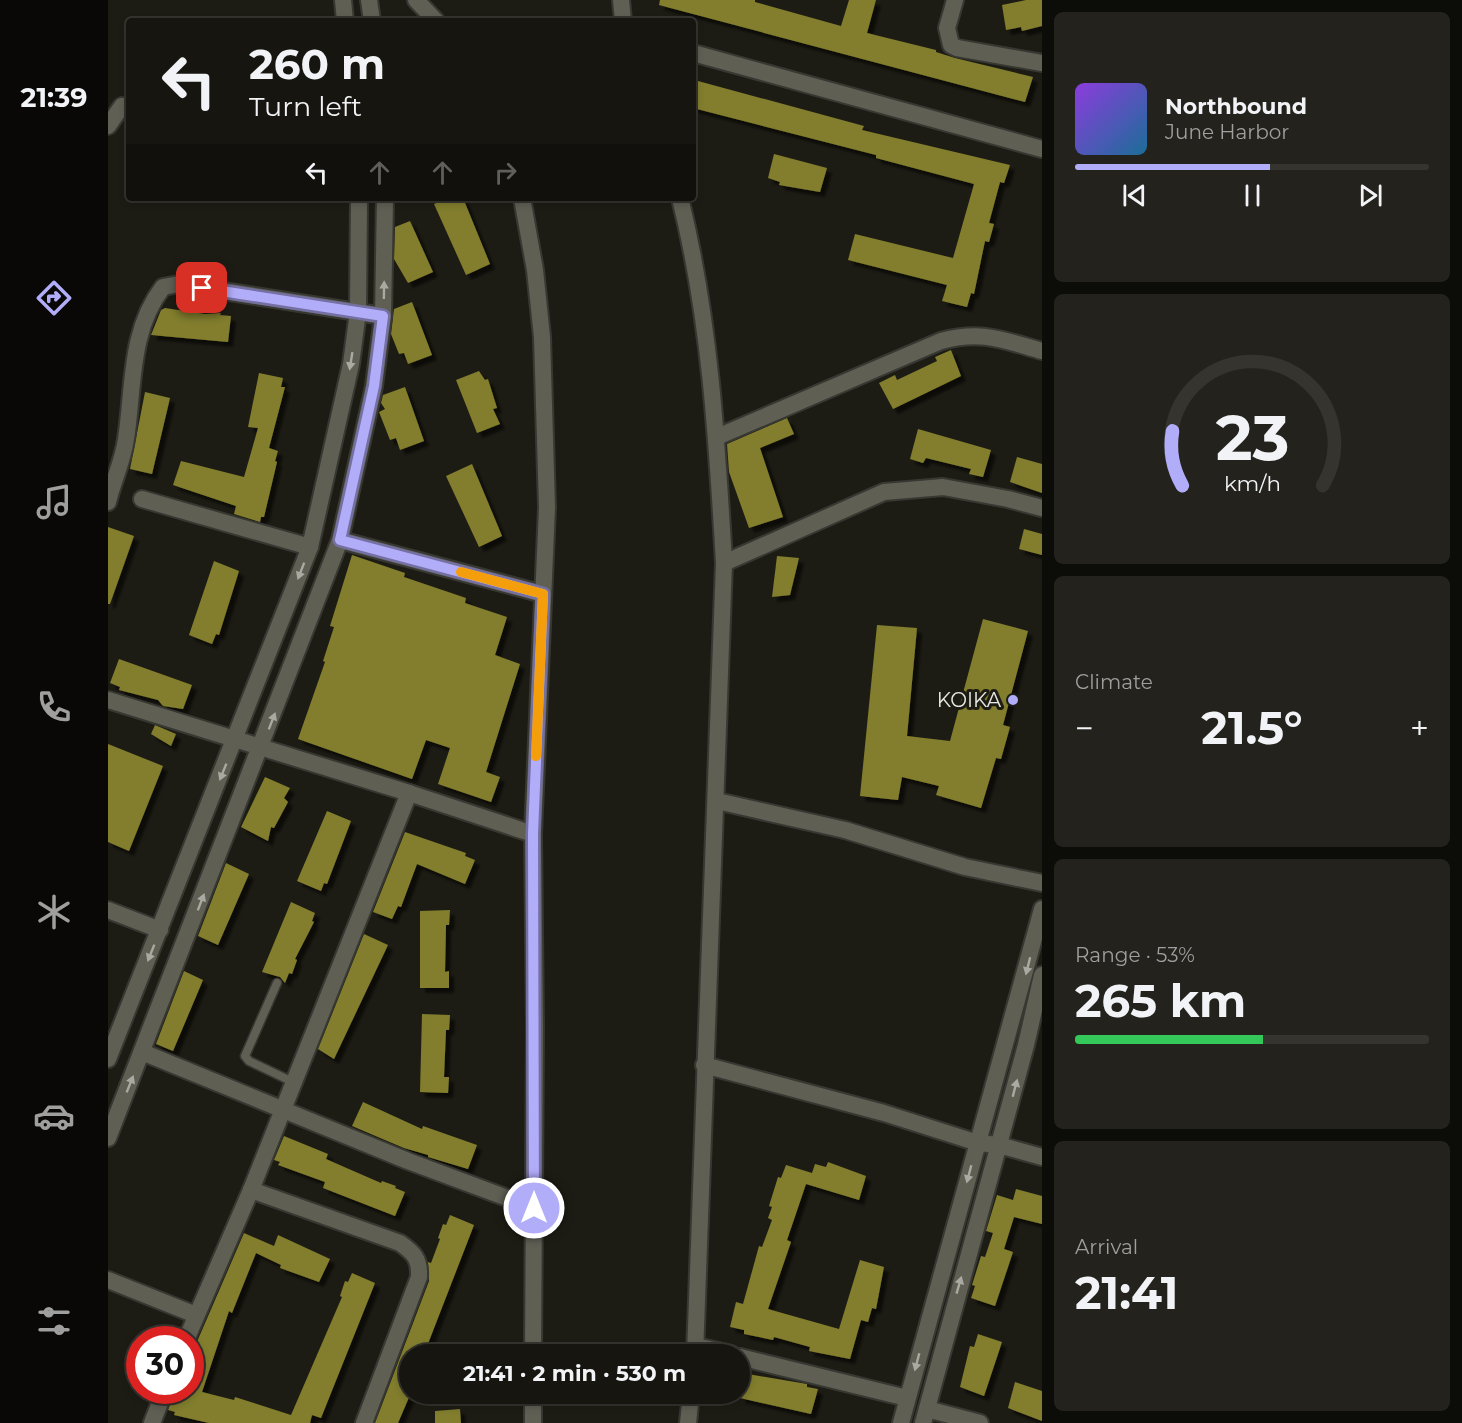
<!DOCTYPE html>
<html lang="en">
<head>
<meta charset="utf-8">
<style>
  body { margin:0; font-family:Montserrat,sans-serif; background:#23221d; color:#f1f3f6; height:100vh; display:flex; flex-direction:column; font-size:22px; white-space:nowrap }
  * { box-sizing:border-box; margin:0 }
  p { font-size:20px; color:#9e9f9e }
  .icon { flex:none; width:33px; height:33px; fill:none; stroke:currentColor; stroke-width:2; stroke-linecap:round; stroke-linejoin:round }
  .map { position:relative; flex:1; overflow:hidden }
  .drawer { display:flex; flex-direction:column; gap:12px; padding:12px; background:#0c0c08; width:420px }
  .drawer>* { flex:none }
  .guide { position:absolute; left:18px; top:18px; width:570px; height:183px; border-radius:6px; box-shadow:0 3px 9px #0003,0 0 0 2px #35342f; background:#16150f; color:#f1f3f6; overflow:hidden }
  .speed { position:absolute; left:18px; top:1326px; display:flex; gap:12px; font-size:30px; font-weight:700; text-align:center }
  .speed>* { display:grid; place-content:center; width:78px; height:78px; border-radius:50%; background:#16150f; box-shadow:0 3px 9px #0003,0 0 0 2px #35342f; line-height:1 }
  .speed .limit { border:9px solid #d22; background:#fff; color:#111 }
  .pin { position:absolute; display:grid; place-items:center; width:51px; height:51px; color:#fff; margin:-26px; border-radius:12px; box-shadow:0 3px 9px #0006 }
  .me { position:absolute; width:66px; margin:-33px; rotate:0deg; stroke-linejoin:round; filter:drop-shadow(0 0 4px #0008) }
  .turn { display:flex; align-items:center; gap:21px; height:126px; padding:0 24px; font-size:27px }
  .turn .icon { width:78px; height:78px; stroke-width:2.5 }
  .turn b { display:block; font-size:42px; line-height:51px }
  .lanes { display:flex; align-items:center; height:57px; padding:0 24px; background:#0003; justify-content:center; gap:30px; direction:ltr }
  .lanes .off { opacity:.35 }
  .big { font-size:45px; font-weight:700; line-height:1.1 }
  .drawer .card { flex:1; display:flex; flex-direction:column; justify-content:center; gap:9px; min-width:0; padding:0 21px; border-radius:9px; background:#23221d }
  .drawer .dial { align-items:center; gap:0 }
  .dial svg { height:156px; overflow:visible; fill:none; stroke:#35342f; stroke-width:7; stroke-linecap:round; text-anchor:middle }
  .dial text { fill:#f1f3f6; stroke:none }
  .song { display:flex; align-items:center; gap:18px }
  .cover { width:72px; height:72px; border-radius:9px; background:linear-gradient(135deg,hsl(270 70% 55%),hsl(200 70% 35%)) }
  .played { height:6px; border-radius:3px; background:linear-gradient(90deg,#b2adf9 55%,#35342f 55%) }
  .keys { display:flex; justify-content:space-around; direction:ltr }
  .heat { display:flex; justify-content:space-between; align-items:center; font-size:33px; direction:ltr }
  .charge { height:9px; border-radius:4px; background:linear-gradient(90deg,#34c759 53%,#35342f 0) }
  .trip { position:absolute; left:291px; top:1344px; width:351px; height:60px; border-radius:30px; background:#16150f; box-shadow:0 3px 9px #0003,0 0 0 2px #35342f; font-weight:700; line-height:60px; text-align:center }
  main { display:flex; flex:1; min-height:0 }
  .dock { display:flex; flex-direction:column; width:108px; justify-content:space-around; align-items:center; background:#090806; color:#9e9f9e }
  .dock .icon { width:42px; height:42px }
  .dock .active { color:#b2adf9 }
  .dock b { font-size:27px; color:#f1f3f6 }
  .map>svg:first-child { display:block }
  .building { fill:#827e2d; filter:url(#shadow) }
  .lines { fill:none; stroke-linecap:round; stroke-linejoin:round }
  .service-casing { stroke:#383833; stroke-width:11 }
  .minor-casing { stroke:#383833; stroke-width:20 }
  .service { stroke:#5f5f54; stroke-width:8 }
  .minor { stroke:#5f5f54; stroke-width:16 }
  .oneway { fill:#aaaaa2 }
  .route-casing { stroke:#7470a2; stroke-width:15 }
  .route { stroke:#b2adf9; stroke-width:10 }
  .slow { stroke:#f59e0b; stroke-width:10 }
  .poi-dot { fill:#b2adf9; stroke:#1d1c14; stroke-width:2 }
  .labels { text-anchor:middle; stroke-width:6; stroke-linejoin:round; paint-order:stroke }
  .poi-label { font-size:20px; fill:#e8e8e2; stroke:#1d1c14; text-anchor:end }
</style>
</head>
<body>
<main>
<nav class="dock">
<b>21:39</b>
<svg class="icon active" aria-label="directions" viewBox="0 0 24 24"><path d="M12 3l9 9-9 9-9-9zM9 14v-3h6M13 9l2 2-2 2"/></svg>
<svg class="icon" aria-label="music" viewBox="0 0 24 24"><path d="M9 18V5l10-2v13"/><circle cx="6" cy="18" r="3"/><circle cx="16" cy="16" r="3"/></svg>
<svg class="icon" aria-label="phone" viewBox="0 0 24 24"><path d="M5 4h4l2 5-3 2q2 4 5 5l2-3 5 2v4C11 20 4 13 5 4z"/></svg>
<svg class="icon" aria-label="climate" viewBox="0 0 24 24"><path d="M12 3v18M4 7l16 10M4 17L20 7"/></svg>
<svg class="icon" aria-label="car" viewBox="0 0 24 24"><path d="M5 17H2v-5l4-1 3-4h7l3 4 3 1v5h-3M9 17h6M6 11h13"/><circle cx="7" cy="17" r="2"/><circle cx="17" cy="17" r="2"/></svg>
<svg class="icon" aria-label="filters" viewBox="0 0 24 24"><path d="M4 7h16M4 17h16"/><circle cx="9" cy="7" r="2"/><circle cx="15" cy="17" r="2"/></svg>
</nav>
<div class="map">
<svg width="934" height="1423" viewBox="0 0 934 1423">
  <defs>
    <filter id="shadow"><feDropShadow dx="5" dy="5" stdDeviation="1.5" flood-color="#0009"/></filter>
  </defs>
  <rect width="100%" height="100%" fill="#1d1c14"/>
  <g class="building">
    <path d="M 552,0 L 647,0 L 647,2 L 733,26 L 741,0 L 768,0 L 759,33 L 828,50 L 828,52 L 847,58 L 925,77 L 917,102 L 551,5 Z"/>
    <path d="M 918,0 L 934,0 L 934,26 L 914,31 L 913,27 L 898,30 L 894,5 Z"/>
    <path d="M 590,81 L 756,126 L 754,130 L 902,165 L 896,183 L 892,182 L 881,223 L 886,224 L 881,242 L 877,241 L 866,294 L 863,293 L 859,307 L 834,301 L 839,285 L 740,260 L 747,234 L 845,258 L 866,184 L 768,158 L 768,155 L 585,108 Z"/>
    <path d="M 666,154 L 719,168 L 712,192 L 671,185 L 672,182 L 660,178 Z"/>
    <path d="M 341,198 L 355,198 L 382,264 L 358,275 L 326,204 Z"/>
    <path d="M 302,221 L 325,272 L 300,283 L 286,259 L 287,227 Z"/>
    <path d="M 304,302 L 324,355 L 300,364 L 296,353 L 291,354 L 283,334 L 286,309 Z"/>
    <path d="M 57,308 L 97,314 L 113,313 L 112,315 L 123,316 L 120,342 L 43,335 L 53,310 Z"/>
    <path d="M 843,350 L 853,376 L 785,409 L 771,383 L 787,375 L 789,380 L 829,361 L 827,357 Z"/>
    <path d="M 371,371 L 377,380 L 380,379 L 389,408 L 385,409 L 392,424 L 369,433 L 348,380 Z"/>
    <path d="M 151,373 L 175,378 L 173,387 L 177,387 L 161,448 L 170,451 L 167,461 L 169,462 L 156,517 L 153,517 L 152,522 L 126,514 L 128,506 L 65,485 L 73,461 L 136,477 L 150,428 L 140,427 Z"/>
    <path d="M 297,387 L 316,441 L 292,450 L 288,438 L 282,440 L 271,412 L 277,409 L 273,403 L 275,395 Z"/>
    <path d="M 37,392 L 62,398 L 44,474 L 22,469 Z"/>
    <path d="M 679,418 L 686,434 L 652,448 L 675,517 L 641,528 L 621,472 L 619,444 Z"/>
    <path d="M 810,429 L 883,450 L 875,477 L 861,474 L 863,469 L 818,458 L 815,463 L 802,459 Z"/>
    <path d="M 909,457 L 934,464 L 934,493 L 902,482 Z"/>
    <path d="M 364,464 L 394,536 L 371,547 L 338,476 Z"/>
    <path d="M 0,527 L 26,536 L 2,604 L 0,604 Z"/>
    <path d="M 916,529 L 934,534 L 934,555 L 911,549 Z"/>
    <path d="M 244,555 L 297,573 L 296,577 L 358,598 L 357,603 L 399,617 L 387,655 L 412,664 L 378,772 L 392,777 L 383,802 L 330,784 L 342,748 L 318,740 L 304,779 L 190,739 L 217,662 L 215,661 L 226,627 L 222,626 Z"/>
    <path d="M 669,556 L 691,558 L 682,595 L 664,597 Z"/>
    <path d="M 106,561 L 131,571 L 111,635 L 108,634 L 104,644 L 81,635 Z"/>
    <path d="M 875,619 L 920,631 L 895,725 L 902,727 L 893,759 L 888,758 L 873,808 L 828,795 L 831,786 L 794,777 L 790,800 L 752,796 L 769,625 L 809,628 L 799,736 L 842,741 Z"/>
    <path d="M 11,659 L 84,685 L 75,709 L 55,706 L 50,700 L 11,690 L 12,687 L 2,683 Z"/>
    <path d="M 47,725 L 68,734 L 63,746 L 43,734 Z"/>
    <path d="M 0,744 L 55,766 L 21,851 L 0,842 Z"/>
    <path d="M 157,777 L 182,788 L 176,798 L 180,802 L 166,828 L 163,827 L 160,841 L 133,827 Z"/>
    <path d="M 219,811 L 243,821 L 219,884 L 216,883 L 213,891 L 189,881 Z"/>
    <path d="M 297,832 L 358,853 L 357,856 L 367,860 L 357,884 L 309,864 L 293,907 L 290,906 L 284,919 L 265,912 Z"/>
    <path d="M 118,863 L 141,874 L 110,945 L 90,936 Z"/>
    <path d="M 183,902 L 207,913 L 204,921 L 206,922 L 187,959 L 189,960 L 184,974 L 181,973 L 177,983 L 172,977 L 154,972 Z"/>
    <path d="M 342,910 L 341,925 L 338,925 L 337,972 L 341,971 L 341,988 L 312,988 L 312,911 Z"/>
    <path d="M 256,934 L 280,945 L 226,1059 L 210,1049 Z"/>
    <path d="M 76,971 L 95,980 L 65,1051 L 48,1044 Z"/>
    <path d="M 314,1014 L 342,1015 L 341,1030 L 338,1030 L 336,1077 L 341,1077 L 340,1093 L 312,1092 Z"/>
    <path d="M 255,1102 L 314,1129 L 315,1126 L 369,1145 L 360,1169 L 320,1157 L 320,1155 L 296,1148 L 244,1126 Z"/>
    <path d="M 176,1136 L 220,1154 L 218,1159 L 273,1183 L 274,1181 L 288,1186 L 287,1188 L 297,1192 L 287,1216 L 215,1188 L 217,1182 L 170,1165 L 172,1162 L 166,1160 Z"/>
    <path d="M 720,1162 L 758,1176 L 751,1200 L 698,1184 L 679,1240 L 683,1242 L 660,1309 L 731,1329 L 752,1260 L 776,1267 L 768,1309 L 764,1308 L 760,1322 L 753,1320 L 742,1359 L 701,1351 L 702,1347 L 666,1337 L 665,1340 L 636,1334 L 636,1330 L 622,1327 L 628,1302 L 635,1304 L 651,1246 L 654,1247 L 664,1220 L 660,1218 L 664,1207 L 661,1206 L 670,1177 L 673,1178 L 678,1165 L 704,1173 L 707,1164 L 718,1167 Z"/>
    <path d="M 908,1189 L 934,1196 L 934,1224 L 906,1217 L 896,1249 L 905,1252 L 887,1306 L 863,1298 L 867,1286 L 864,1285 L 873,1256 L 877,1257 L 885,1233 L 878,1231 L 889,1195 L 905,1200 Z"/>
    <path d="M 342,1215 L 366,1225 L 316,1354 L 302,1354 L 302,1395 L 290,1423 L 267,1423 L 321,1281 L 320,1262 L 323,1263 L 332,1239 L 330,1238 L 335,1224 L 338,1225 Z"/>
    <path d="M 136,1233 L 166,1246 L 170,1235 L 222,1259 L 211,1282 L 172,1268 L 173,1265 L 148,1253 L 124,1313 L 121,1311 L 94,1392 L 126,1400 L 127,1397 L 183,1415 L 234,1297 L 232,1296 L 237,1281 L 240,1282 L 244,1273 L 267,1283 L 213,1418 L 204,1415 L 202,1423 L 101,1423 L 66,1415 L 67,1412 L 60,1410 L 67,1390 L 82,1390 L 82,1349 L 88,1344 Z"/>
    <path d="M 870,1334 L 894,1342 L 876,1396 L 852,1387 L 862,1346 L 866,1347 Z"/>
    <path d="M 634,1373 L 699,1384 L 699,1387 L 710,1389 L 703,1414 L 632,1398 Z"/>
    <path d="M 907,1382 L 934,1391 L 934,1421 L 900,1408 Z"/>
    <path d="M 352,1409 L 353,1423 L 327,1423 L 327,1411 Z"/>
  </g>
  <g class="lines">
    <g class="service-casing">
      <path id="service" d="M 169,983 L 137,1056 L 141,1061 L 185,1082"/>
    </g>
    <g class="minor-casing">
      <g id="minor">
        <path d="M 235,0 L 237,21"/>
        <path d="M 261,0 L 264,21"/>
        <path d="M 308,0 L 328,21"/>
        <path d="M 513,0 L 515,21"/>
        <path d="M 847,0 L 839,28 L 843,45 L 849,48 L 934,63"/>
        <path d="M 585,53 L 934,149"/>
        <path d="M 0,126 L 14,106"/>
        <path d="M 414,198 L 427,270 L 434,337 L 439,507 L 425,834 L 427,1029 L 425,1354"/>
        <path d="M 572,198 C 602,318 609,441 616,563 L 587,1354"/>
        <path d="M 609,437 L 833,341 C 874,330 895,340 934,351"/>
        <path d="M 34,499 L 202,547"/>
        <path d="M 0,502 C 5,481 15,461 18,439 C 26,388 21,331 55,287 L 71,284 L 275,316"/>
        <path d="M 232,540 L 435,594"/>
        <path d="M 616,563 L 776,492 L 835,487 L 900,499 L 934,508"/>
        <path d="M 0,700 L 301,793 L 143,1190 L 78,1340"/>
        <path d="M 301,793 L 425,834"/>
        <path d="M 609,801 L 737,830 L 857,867 L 934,883"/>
        <path d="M 0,910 L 52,930"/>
        <path d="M 34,1052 L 300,1161 L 426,1208"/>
        <path d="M 0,1059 L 202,547 L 243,364 L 250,312 L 251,198"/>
        <path d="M 596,1065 L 776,1113 L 870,1143 L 891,1145 L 934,1157"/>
        <path d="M 0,1138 L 232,540 L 266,386 L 275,316 L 277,198"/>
        <path d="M 143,1190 L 292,1243 C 306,1253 312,1259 311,1277 L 256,1423"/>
        <path d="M 0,1280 L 88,1315"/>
        <path d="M 588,1346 L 623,1354"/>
        <path d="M 632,1357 L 799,1398"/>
        <path d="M 819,1409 L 872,1423"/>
        <path d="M 44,1423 L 57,1390"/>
        <path d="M 425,1423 L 425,1394"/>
        <path d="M 580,1423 L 583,1394"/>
        <path d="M 793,1423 L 934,909"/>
        <path d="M 815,1423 L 918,1045 L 934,975"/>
      </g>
    </g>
    <use href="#service" class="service"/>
    <use href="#minor" class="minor"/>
  </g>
  <defs><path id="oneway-solid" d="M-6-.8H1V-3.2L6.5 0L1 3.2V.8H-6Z" transform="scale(1.5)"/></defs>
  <g class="oneway">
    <use href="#oneway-solid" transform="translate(276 290) rotate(-89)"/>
    <use href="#oneway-solid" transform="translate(243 361) rotate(99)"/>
    <use href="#oneway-solid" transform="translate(193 571) rotate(111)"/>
    <use href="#oneway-solid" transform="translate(164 721) rotate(-69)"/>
    <use href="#oneway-solid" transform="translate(115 772) rotate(112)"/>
    <use href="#oneway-solid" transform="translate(93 902) rotate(-69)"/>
    <use href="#oneway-solid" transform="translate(43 953) rotate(112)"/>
    <use href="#oneway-solid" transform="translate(920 966) rotate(104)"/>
    <use href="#oneway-solid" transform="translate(22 1084) rotate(-68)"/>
    <use href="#oneway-solid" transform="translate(907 1088) rotate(-75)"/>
    <use href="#oneway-solid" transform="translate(861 1174) rotate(105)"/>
    <use href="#oneway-solid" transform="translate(851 1285) rotate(-74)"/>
    <use href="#oneway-solid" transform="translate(809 1362) rotate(105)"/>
  </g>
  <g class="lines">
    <g class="route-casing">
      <path id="route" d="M 94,288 L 275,316 L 266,386 L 232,540 L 435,594 L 425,834 L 426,1208"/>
    </g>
    <use href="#route" class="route"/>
    <path class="slow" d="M 353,572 L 435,594 L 428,756"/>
  </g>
  <circle class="poi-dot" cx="905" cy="700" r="6"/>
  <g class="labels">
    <g class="poi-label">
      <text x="893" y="707">KOIKA</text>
    </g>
  </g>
</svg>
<div class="speed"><div class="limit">30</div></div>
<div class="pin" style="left:94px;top:288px;background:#d93025"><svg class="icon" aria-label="arrive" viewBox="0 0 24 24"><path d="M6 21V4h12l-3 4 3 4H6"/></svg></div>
<svg class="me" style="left:426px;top:1208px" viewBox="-20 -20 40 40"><circle r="17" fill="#b2adf9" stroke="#fff" stroke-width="3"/><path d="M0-11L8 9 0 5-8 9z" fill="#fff"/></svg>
<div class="trip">21:41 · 2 min · 530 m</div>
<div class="guide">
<div class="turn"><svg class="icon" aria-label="left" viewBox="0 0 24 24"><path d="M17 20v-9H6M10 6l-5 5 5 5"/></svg><div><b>260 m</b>Turn left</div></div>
<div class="lanes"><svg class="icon" aria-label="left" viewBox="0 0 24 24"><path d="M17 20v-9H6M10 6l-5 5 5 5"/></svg><svg class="icon off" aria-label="ahead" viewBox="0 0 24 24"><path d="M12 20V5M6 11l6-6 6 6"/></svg><svg class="icon off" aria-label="ahead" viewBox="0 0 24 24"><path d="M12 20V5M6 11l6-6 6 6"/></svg><svg class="icon off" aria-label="right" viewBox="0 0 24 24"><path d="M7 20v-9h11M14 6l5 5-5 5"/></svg></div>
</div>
</div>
<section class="drawer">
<div class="card">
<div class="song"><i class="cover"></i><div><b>Northbound</b><p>June Harbor</p></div></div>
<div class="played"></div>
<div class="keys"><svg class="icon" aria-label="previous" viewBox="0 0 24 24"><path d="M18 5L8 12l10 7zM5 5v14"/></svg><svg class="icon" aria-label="pause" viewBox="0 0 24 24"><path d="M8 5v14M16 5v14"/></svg><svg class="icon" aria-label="next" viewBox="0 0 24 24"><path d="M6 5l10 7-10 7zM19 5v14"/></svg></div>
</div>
<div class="card dial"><svg viewBox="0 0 100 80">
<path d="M14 69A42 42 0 1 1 86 69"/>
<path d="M14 69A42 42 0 0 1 9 41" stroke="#b2adf9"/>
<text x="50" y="56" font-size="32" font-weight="700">23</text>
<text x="50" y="72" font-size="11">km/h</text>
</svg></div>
<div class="card"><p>Climate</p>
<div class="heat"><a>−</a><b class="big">21.5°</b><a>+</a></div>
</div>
<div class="card"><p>Range · 53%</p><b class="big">265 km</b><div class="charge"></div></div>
<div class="card"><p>Arrival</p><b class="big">21:41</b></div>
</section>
</main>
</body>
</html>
